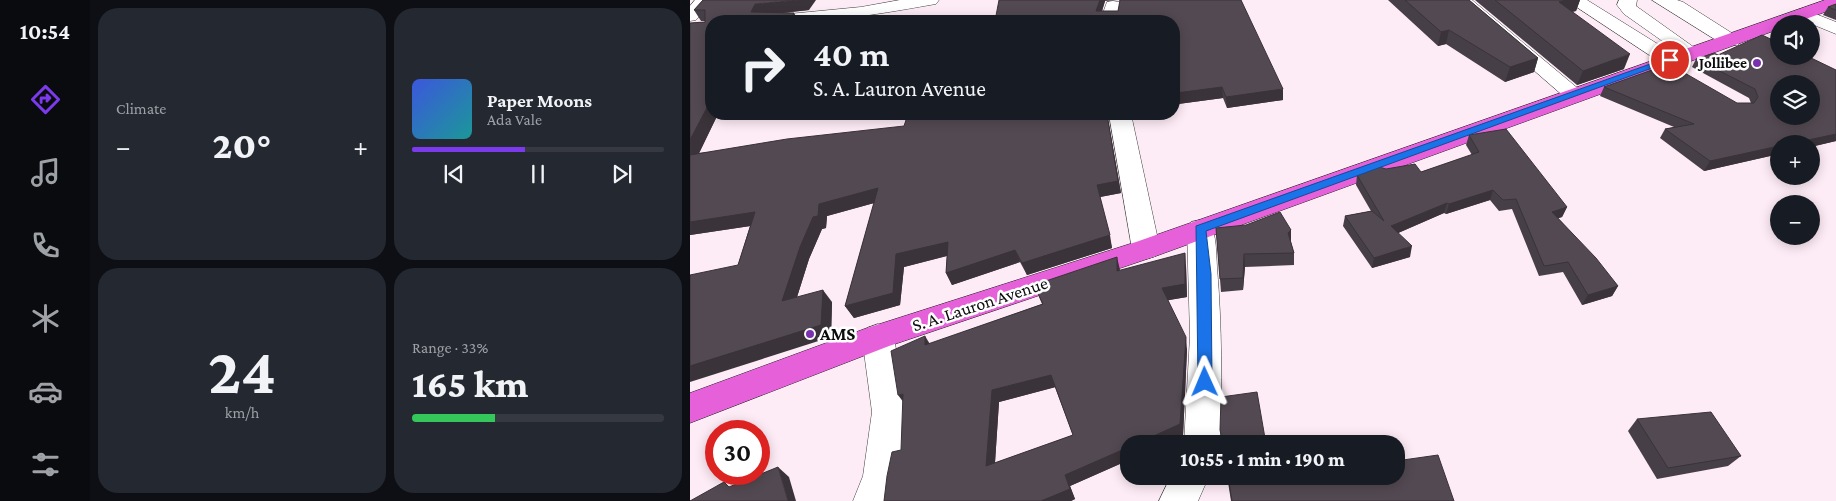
<!DOCTYPE html>
<html lang="en">
<head>
<meta charset="utf-8">
<style>
  body { margin:0; font-family:"Crimson Pro",serif; background:#242831; color:#f1f3f6; height:100vh; display:flex; flex-direction:column; font-size:19px; white-space:nowrap }
  * { box-sizing:border-box; margin:0 }
  p { font-size:16px; color:#9ea1a6 }
  .icon { flex:none; width:28px; height:28px; fill:none; stroke:currentColor; stroke-width:2; stroke-linecap:round; stroke-linejoin:round }
  .map { position:relative; flex:1; overflow:hidden }
  .panel { display:flex; flex-direction:column; gap:8px; padding:8px; background:#0d0f14; width:600px }
  .panel>* { flex:none }
  .hud { position:absolute; left:15px; top:15px; width:475px; height:105px; border-radius:20px; box-shadow:0 2px 12px #0003; background:#171b24; color:#f1f3f6; overflow:hidden }
  .tools { position:absolute; left:1080px; top:15px; display:grid; gap:10px }
  .tools a { display:grid; place-items:center; width:50px; height:50px; border-radius:50%; background:#171b24; box-shadow:0 2px 12px #0003; font-size:25px }
  .speed { position:absolute; left:15px; top:420px; display:flex; gap:10px; font-size:25px; font-weight:700; text-align:center }
  .speed>* { display:grid; place-content:center; width:65px; height:65px; border-radius:50%; background:#171b24; box-shadow:0 2px 12px #0003; line-height:1 }
  .speed .limit { border:8px solid #d22; background:#fff; color:#111 }
  .pin { position:absolute; display:grid; place-items:center; width:42px; height:42px; color:#fff; margin:-21px; border:2px solid #fff; border-radius:50%; box-shadow:0 1px 5px #0007 }
  .me { position:absolute; width:55px; margin:-28px; rotate:359deg; stroke-linejoin:round; filter:drop-shadow(0 0 4px #0008) }
  .turn { display:flex; align-items:center; gap:18px; height:105px; padding:0 25px; font-size:22px }
  .turn .icon { width:65px; height:65px; stroke-width:2.5 }
  .turn b { display:block; font-size:35px; line-height:42px }
  .big { font-size:38px; font-weight:800; line-height:1.1 }
  .panel .widget { flex:1; display:flex; flex-direction:column; justify-content:center; gap:8px; min-width:0; padding:0 18px; border-radius:20px; background:#242831 }
  .panel .dial { align-items:center; gap:0 }
  .dial b { font-size:65px; line-height:1 }
  .song { display:flex; align-items:center; gap:15px }
  .cover { width:60px; height:60px; border-radius:8px; background:linear-gradient(135deg,hsl(230 70% 55%),hsl(180 70% 35%)) }
  .played { height:5px; border-radius:2px; background:linear-gradient(90deg,#7c3aed 45%,#363941 45%) }
  .keys { display:flex; justify-content:space-around; direction:ltr }
  .heat { display:flex; justify-content:space-between; align-items:center; font-size:28px; direction:ltr }
  .charge { height:8px; border-radius:4px; background:linear-gradient(90deg,#34c759 33%,#363941 0) }
  .panel .tiles { flex:1; display:grid; gap:8px; grid-template-columns:repeat(2,1fr) }
  .trip { position:absolute; left:430px; top:435px; width:285px; height:50px; border-radius:20px; background:#171b24; box-shadow:0 2px 12px #0003; font-weight:800; line-height:50px; text-align:center }
  main { display:flex; flex:1; min-height:0 }
  .dock { display:flex; flex-direction:column; width:90px; justify-content:space-around; align-items:center; background:#090b0e; color:#9ea1a6 }
  .dock .icon { width:35px; height:35px }
  .dock .active { color:#7c3aed }
  .dock b { font-size:22px; color:#f1f3f6 }
  .map>svg:first-child { display:block }
  .lines { fill:none; stroke-linecap:round; stroke-linejoin:round }
  .minor-casing { stroke:#3e3e3e; stroke-width:1 }
  .highway-casing { stroke:#1c1c1c; stroke-width:1 }
  .minor { fill:#fff; fill-rule:evenodd }
  .highway { fill:#e660d9; fill-rule:evenodd }
  .wall { fill:#473f47; fill-rule:evenodd }
  .shaded-wall { fill:#3a3339 }
  .building { fill:#534952; stroke:#3a3339; fill-rule:evenodd }
  .route { fill:#1a73e8; stroke:#114b97 }
  .poi-dot { fill:#7b31ad; stroke:#fff; stroke-width:2 }
  .labels { text-anchor:middle; stroke-width:5; stroke-linejoin:round; paint-order:stroke }
  .far-poi-label { font-size:15px; font-weight:bold; fill:#0b0b0b; stroke:#fff; text-anchor:end }
  .street-label { font-size:18px; fill:#0b0b0b; stroke:#fff }
  .poi-label { font-size:18px; font-weight:bold; fill:#0b0b0b; stroke:#fff; text-anchor:start }
</style>
</head>
<body>
<main>
<nav class="dock">
<b>10:54</b>
<svg class="icon active" aria-label="directions" viewBox="0 0 24 24"><path d="M12 3l9 9-9 9-9-9zM9 14v-3h6M13 9l2 2-2 2"/></svg>
<svg class="icon" aria-label="music" viewBox="0 0 24 24"><path d="M9 18V5l10-2v13"/><circle cx="6" cy="18" r="3"/><circle cx="16" cy="16" r="3"/></svg>
<svg class="icon" aria-label="phone" viewBox="0 0 24 24"><path d="M5 4h4l2 5-3 2q2 4 5 5l2-3 5 2v4C11 20 4 13 5 4z"/></svg>
<svg class="icon" aria-label="climate" viewBox="0 0 24 24"><path d="M12 3v18M4 7l16 10M4 17L20 7"/></svg>
<svg class="icon" aria-label="car" viewBox="0 0 24 24"><path d="M5 17H2v-5l4-1 3-4h7l3 4 3 1v5h-3M9 17h6M6 11h13"/><circle cx="7" cy="17" r="2"/><circle cx="17" cy="17" r="2"/></svg>
<svg class="icon" aria-label="filters" viewBox="0 0 24 24"><path d="M4 7h16M4 17h16"/><circle cx="9" cy="7" r="2"/><circle cx="15" cy="17" r="2"/></svg>
</nav>
<section class="panel">
<div class="tiles">
<div class="widget"><p>Climate</p>
<div class="heat"><a>−</a><b class="big">20°</b><a>+</a></div>
</div>
<div class="widget">
<div class="song"><i class="cover"></i><div><b>Paper Moons</b><p>Ada Vale</p></div></div>
<div class="played"></div>
<div class="keys"><svg class="icon" aria-label="previous" viewBox="0 0 24 24"><path d="M18 5L8 12l10 7zM5 5v14"/></svg><svg class="icon" aria-label="pause" viewBox="0 0 24 24"><path d="M8 5v14M16 5v14"/></svg><svg class="icon" aria-label="next" viewBox="0 0 24 24"><path d="M6 5l10 7-10 7zM19 5v14"/></svg></div>
</div>
<div class="widget dial"><b>24</b><p>km/h</p></div>
<div class="widget"><p>Range · 33%</p><b class="big">165 km</b><div class="charge"></div></div>
</div>
</section>
<div class="map">
<svg width="1146" height="501" viewBox="0 0 1146 501">
  <rect width="100%" height="100%" fill="#fdebf5"/>
  <g class="lines">
    <g class="minor-casing">
      <g id="minor">
        <path d="M 5,0 L 24,0 L 6,20 L 0,21 L 0,6 Z"/>
        <path d="M 210,0 L 249,0 L 246,4 L 240,5 C 183,15 127,25 69,21 L 72,17 L 78,16 L 171,7 Z"/>
        <path d="M 763,0 L 782,0 L 891,91 L 895,95 L 891,99 L 884,101 L 877,99 Z"/>
        <path d="M 876,0 L 897,0 L 987,56 L 990,60 L 987,64 L 973,64 Z"/>
        <path d="M 929,0 L 947,0 L 946,6 L 1012,53 L 1009,57 L 995,57 L 934,14 L 927,5 Z"/>
        <path d="M 962,0 L 987,0 L 993,2 L 1048,37 L 1050,41 L 1048,45 L 1034,45 Z"/>
        <path d="M 423,1 L 429,2 L 432,6 L 428,21 L 410,21 L 417,2 Z"/>
        <path d="M 1113,9 L 1146,22 L 1146,34 L 1107,18 L 1104,14 L 1107,10 Z"/>
        <path d="M 419,114 L 441,114 L 470,249 L 466,256 L 456,259 L 446,256 L 442,249 Z"/>
        <path d="M 510,220 L 519,222 C 527,235 526,253 527,267 C 532,326 532,385 530,444 L 494,444 L 500,336 L 497,229 L 501,222 Z"/>
        <path d="M 188,324 L 199,328 L 204,337 L 216,412 L 209,476 L 201,501 L 163,501 L 173,476 L 182,412 L 172,337 L 177,328 Z"/>
        <path d="M 481,476 L 519,476 L 508,501 L 469,501 Z"/>
      </g>
    </g>
    <g class="highway-casing">
      <path id="highway" d="M 1135,0 L 1146,0 L 1146,8 L 1102,24 L 1089,24 L 1089,29 L 466,256 L 199,346 L 0,423 L 0,393 L 177,328 L 446,242 Z"/>
    </g>
    <use href="#minor" class="minor"/>
    <use href="#highway" class="highway"/>
  </g>
  <g class="wall">
    <path d="M 13,0 L 119,10 L 21,21 L 21,114 L 28,114 L 9,153 L 417,114 L 431,193 L 410,197 L 422,248 L 337,275 L 330,262 L 262,285 L 256,273 L 257,256 L 214,267 L 210,305 L 164,318 L 155,306 L 184,203 L 137,216 L 136,228 L 132,229 L 119,259 L 107,297 L 142,302 L 141,337 L 48,265 L 60,226 L 0,235 L 0,23 L 15,22 L 15,21 L 11,21 L 4,10 Z"/>
    <path d="M 309,0 L 551,0 L 593,100 L 537,108 L 533,98 L 488,104 L 486,91 L 484,91 L 484,21 ZM 429,0 L 430,1 L 428,11 L 412,11 L 415,1 Z"/>
    <path d="M 698,0 L 779,0 L 848,58 L 844,72 L 815,82 L 756,44 L 748,46 Z"/>
    <path d="M 785,0 L 890,0 L 886,11 L 882,12 L 934,69 L 887,85 Z"/>
    <path d="M 1146,4 L 1146,20 L 1133,15 L 1138,7 Z"/>
    <path d="M 1028,55 L 1146,70 L 1146,141 L 1014,171 L 970,138 L 975,129 L 984,127 L 910,96 L 914,87 L 1047,103 L 1061,103 L 1059,98 L 1002,67 L 1006,59 Z"/>
    <path d="M 779,135 L 877,207 L 872,217 L 868,218 L 928,286 L 922,296 L 892,305 L 873,272 L 849,276 L 822,209 L 809,211 L 800,200 L 756,214 L 754,213 L 708,233 L 720,257 L 682,268 L 653,226 L 655,216 L 681,211 L 666,185 L 667,175 L 731,172 L 782,155 L 776,145 Z"/>
    <path d="M 526,228 L 601,230 L 601,242 L 604,253 L 604,265 L 555,267 L 553,290 L 531,292 Z"/>
    <path d="M 496,266 L 497,297 L 478,300 L 497,350 L 493,436 L 380,486 L 385,499 L 381,501 L 194,501 L 211,450 L 240,344 L 352,304 L 344,285 L 430,271 ZM 365,387 L 383,435 L 305,463 L 309,402 Z"/>
    <path d="M 947,419 L 1051,456 L 1038,466 L 967,479 L 938,431 Z"/>
    <path d="M 537,476 L 582,476 L 582,478 L 764,501 L 541,501 Z"/>
  </g>
  <g class="shaded-wall">
    <path d="M 109,0 L 126,0 L 119,10 L 72,15 L 61,12 L 65,4 Z"/>
    <path d="M 410,0 L 415,0 L 415,1 L 409,21 L 406,11 Z"/>
    <path d="M 877,0 L 890,0 L 886,11 L 864,15 L 869,2 Z"/>
    <path d="M 104,13 L 109,21 L 98,21 Z"/>
    <path d="M 759,30 L 756,44 L 748,46 L 751,32 Z"/>
    <path d="M 940,54 L 934,69 L 887,85 L 893,71 Z"/>
    <path d="M 848,58 L 844,72 L 815,82 L 820,67 Z"/>
    <path d="M 532,87 L 533,98 L 488,104 L 486,93 Z"/>
    <path d="M 593,89 L 593,100 L 537,108 L 536,97 Z"/>
    <path d="M 21,100 L 21,114 L 28,114 L 2,168 L 0,166 L 0,140 Z"/>
    <path d="M 417,114 L 431,193 L 410,197 L 407,185 L 417,114 L 418,114 Z"/>
    <path d="M 1146,134 L 1146,141 L 1121,147 L 1121,144 L 1100,144 Z"/>
    <path d="M 1089,146 L 1089,154 L 1014,171 L 1020,161 Z"/>
    <path d="M 188,188 L 195,200 L 137,216 L 136,228 L 132,229 L 119,259 L 102,313 L 92,301 L 110,247 L 129,204 Z"/>
    <path d="M 803,190 L 800,200 L 756,214 L 759,204 Z"/>
    <path d="M 757,203 L 754,213 L 699,237 L 701,226 Z"/>
    <path d="M 877,207 L 872,217 L 857,222 L 862,212 Z"/>
    <path d="M 65,212 L 74,224 L 0,235 L 0,222 Z"/>
    <path d="M 601,230 L 601,242 L 598,233 Z"/>
    <path d="M 420,235 L 422,248 L 337,275 L 332,263 Z"/>
    <path d="M 258,242 L 264,254 L 214,267 L 210,305 L 164,318 L 155,306 L 206,254 Z"/>
    <path d="M 722,246 L 720,257 L 682,268 L 684,258 Z"/>
    <path d="M 325,250 L 330,262 L 262,285 L 256,273 Z"/>
    <path d="M 495,253 L 496,266 L 497,297 L 474,301 L 472,288 Z"/>
    <path d="M 554,254 L 555,267 L 553,290 L 553,278 Z"/>
    <path d="M 427,257 L 430,270 L 431,284 L 427,271 Z"/>
    <path d="M 928,286 L 922,296 L 892,305 L 898,295 Z"/>
    <path d="M 133,290 L 142,302 L 141,337 L 0,382 L 0,366 Z"/>
    <path d="M 235,336 L 243,349 L 235,345 Z"/>
    <path d="M 496,337 L 497,350 L 493,436 L 475,444 L 446,444 Z"/>
    <path d="M 361,375 L 366,387 L 309,402 L 304,477 L 296,466 L 302,390 Z"/>
    <path d="M 213,394 L 217,407 L 208,395 Z"/>
    <path d="M 439,447 L 439,460 L 380,486 L 385,499 L 381,501 L 351,501 L 375,475 Z"/>
    <path d="M 88,467 L 99,477 L 106,501 L 98,501 Z"/>
  </g>
  <g class="building">
    <path d="M 13,0 L 109,0 L 65,4 L 61,12 L 104,13 L 98,21 L 21,21 L 21,100 L 0,140 L 0,23 L 15,22 L 15,10 L 4,10 Z"/>
    <path d="M 309,0 L 410,0 L 406,11 L 428,11 L 430,0 L 551,0 L 593,89 L 536,97 L 532,87 L 486,93 L 485,79 L 484,79 L 484,21 L 305,21 Z"/>
    <path d="M 715,0 L 779,0 L 848,58 L 820,67 L 759,30 L 751,32 Z"/>
    <path d="M 805,0 L 877,0 L 869,2 L 940,54 L 893,71 Z"/>
    <path d="M 1146,4 L 1146,10 L 1138,7 Z"/>
    <path d="M 170,20 L 169,21 L 149,21 Z"/>
    <path d="M 1072,35 L 1089,43 L 1089,56 L 1117,56 L 1146,70 L 1146,134 L 1100,144 L 1089,144 L 1089,146 L 1020,161 L 975,129 L 1004,124 L 914,87 L 979,64 L 1047,103 L 1064,103 L 1068,97 L 1065,89 L 1006,59 L 1024,53 L 1028,55 ZM 1089,84 L 1121,84 L 1121,116 L 1089,116 Z"/>
    <path d="M 218,114 L 417,114 L 428,181 L 407,185 L 420,235 L 332,263 L 325,250 L 256,273 L 258,242 L 206,254 L 203,293 L 155,306 L 188,188 L 129,204 L 128,216 L 123,217 L 110,247 L 92,301 L 133,290 L 131,325 L 0,366 L 0,275 L 48,265 L 65,212 L 0,222 L 0,155 L 97,139 L 214,126 Z"/>
    <path d="M 816,129 L 877,207 L 862,212 L 906,258 L 928,286 L 898,295 L 878,262 L 854,266 L 826,199 L 813,200 L 803,190 L 759,204 L 757,203 L 701,226 L 722,246 L 684,258 L 655,216 L 682,211 L 694,221 L 667,175 L 689,167 L 696,169 L 725,164 L 731,172 L 789,152 L 779,135 Z"/>
    <path d="M 590,212 L 601,230 L 598,233 L 604,253 L 554,254 L 553,278 L 530,279 L 526,228 L 556,225 Z"/>
    <path d="M 495,253 L 495,284 L 472,288 L 496,337 L 490,424 L 446,444 L 439,444 L 439,447 L 375,475 L 380,489 L 351,501 L 194,501 L 197,476 L 202,452 L 211,450 L 213,394 L 208,395 L 201,351 L 235,336 L 235,345 L 353,304 L 344,285 L 427,257 L 427,271 ZM 361,375 L 383,435 L 296,466 L 302,390 Z"/>
    <path d="M 567,392 L 576,444 L 533,444 L 530,430 L 531,397 Z"/>
    <path d="M 1021,412 L 1051,456 L 978,468 L 947,419 Z"/>
    <path d="M 748,455 L 764,501 L 542,501 L 538,476 L 582,476 L 582,478 L 597,476 L 706,476 L 706,461 Z"/>
    <path d="M 88,467 L 98,501 L 0,501 L 34,482 L 39,487 Z"/>
  </g>
  <path class="route" d="M 977,58 L 984,60 L 516,231 L 521,274 L 522,382 L 520,387 L 510,387 L 508,382 L 506,226 Z"/>
  <g class="poi-dot">
    <circle cx="1067" cy="63" r="5"/>
    <circle cx="120" cy="334" r="5"/>
  </g>
  <g class="labels">
    <g class="far-poi-label">
      <text x="1057" y="68">Jollibee</text>
    </g>
    <g class="street-label">
      <text transform="translate(290 304) rotate(-18)" y="6">S. A. Lauron Avenue</text>
    </g>
    <g class="poi-label">
      <text x="130" y="340">AMS</text>
    </g>
  </g>
</svg>
<div class="tools">
<a><svg class="icon" aria-label="sound" viewBox="0 0 24 24"><path d="M4 9h4l5-4v14l-5-4H4zM17 9q2 3 0 6"/></svg></a>
<a><svg class="icon" aria-label="layers" viewBox="0 0 24 24"><path d="M12 4l9 5-9 5-9-5zM3 14l9 5 9-5"/></svg></a>
<a>+</a>
<a>−</a>
</div>
<div class="speed"><div class="limit">30</div></div>
<div class="pin" style="left:980px;top:60px;background:#d93025"><svg class="icon" aria-label="arrive" viewBox="0 0 24 24"><path d="M6 21V4h12l-3 4 3 4H6"/></svg></div>
<svg class="me" style="left:515px;top:382px" viewBox="-20 -20 40 40"><path d="M0-17L14 15 0 8-14 15z" fill="#1a73e8" stroke="#fff" stroke-width="4"/></svg>
<div class="trip">10:55 · 1 min · 190 m</div>
<div class="hud">
<div class="turn"><svg class="icon" aria-label="right" viewBox="0 0 24 24"><path d="M7 20v-9h11M14 6l5 5-5 5"/></svg><div><b>40 m</b>S. A. Lauron Avenue</div></div>
</div>
</div>
</main>
</body>
</html>
